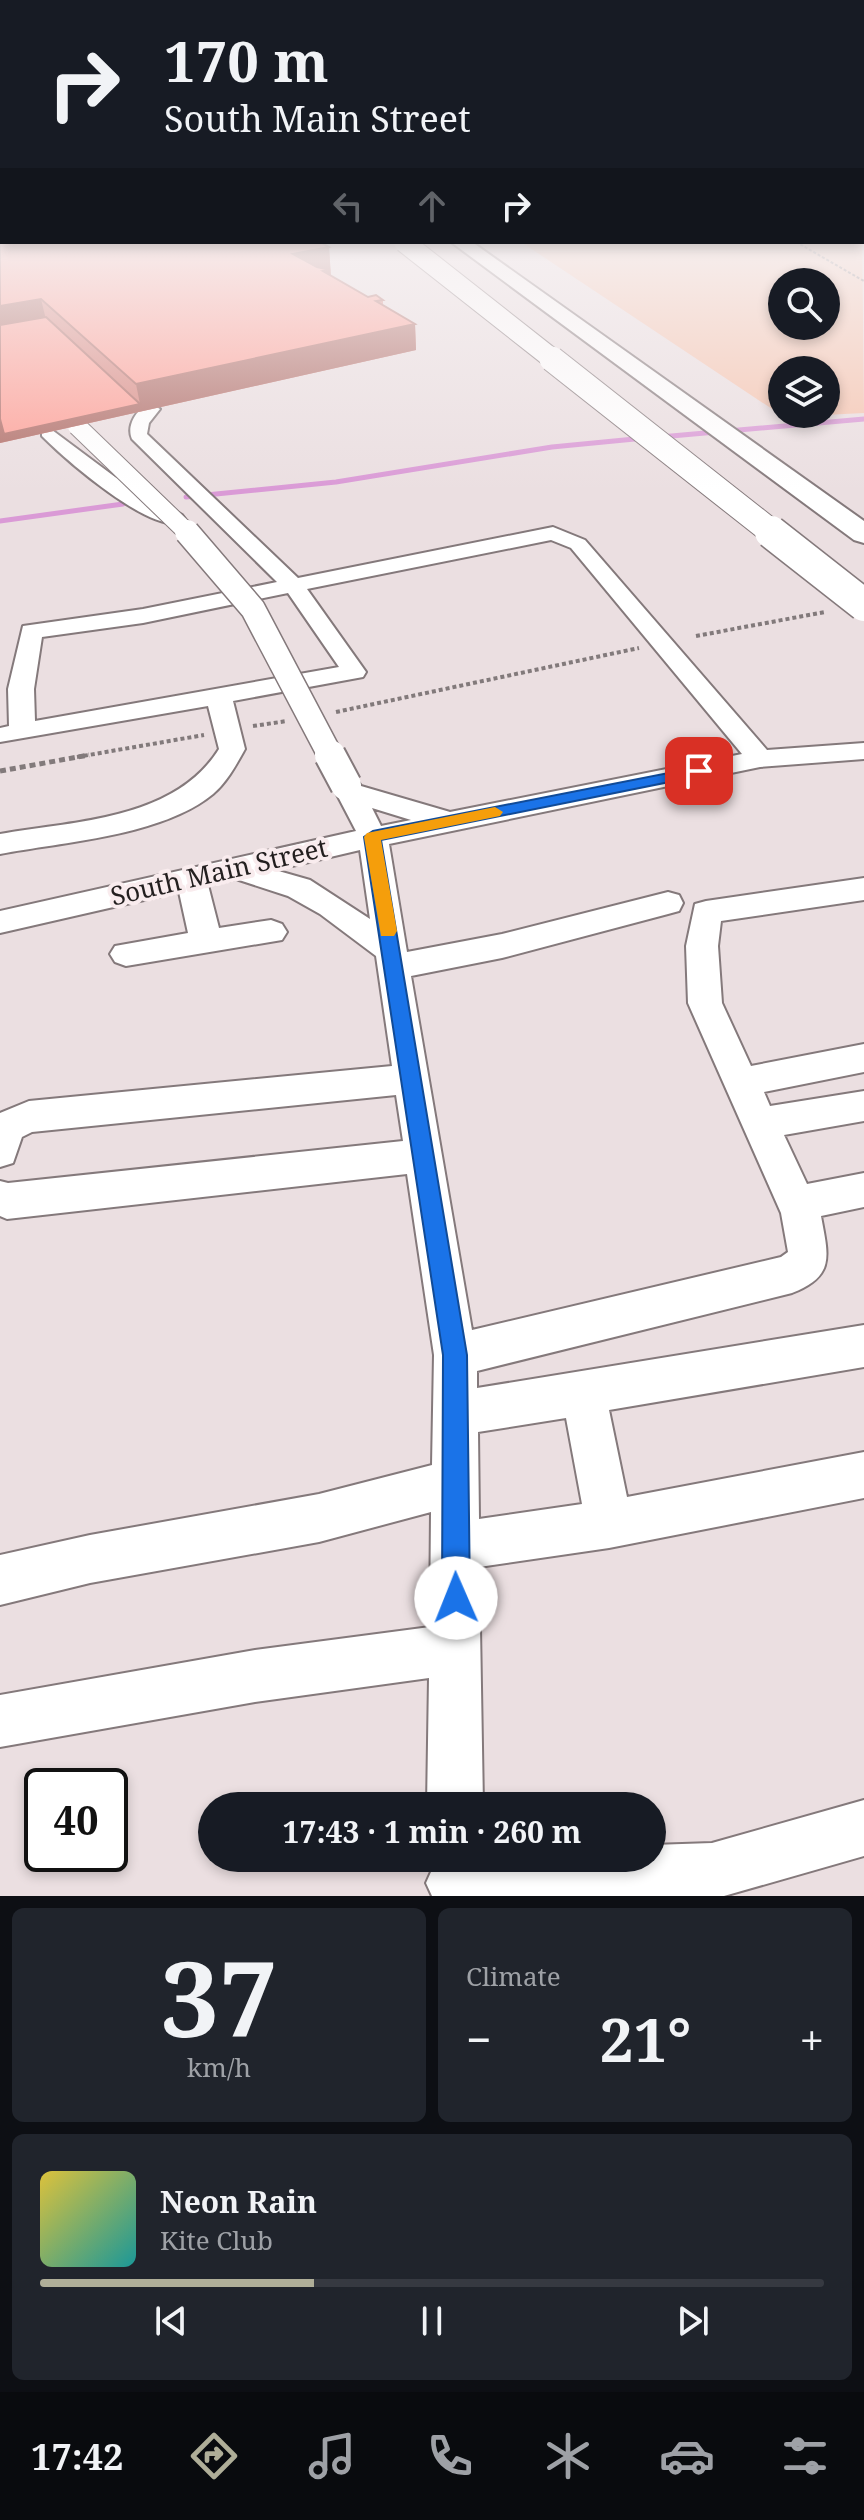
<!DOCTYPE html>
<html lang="en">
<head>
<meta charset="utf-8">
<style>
  body { margin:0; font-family:"Noto Serif",serif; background:#20242c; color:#f1f3f6; height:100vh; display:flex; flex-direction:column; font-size:30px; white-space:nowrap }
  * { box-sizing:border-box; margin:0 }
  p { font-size:26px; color:#9ea1a6 }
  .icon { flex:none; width:44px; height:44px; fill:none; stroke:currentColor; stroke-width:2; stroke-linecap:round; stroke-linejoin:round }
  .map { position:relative; height:1896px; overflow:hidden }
  .details { display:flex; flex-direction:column; gap:12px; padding:12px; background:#0d0f14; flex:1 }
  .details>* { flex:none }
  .hud { position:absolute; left:0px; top:0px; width:864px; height:244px; box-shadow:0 4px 12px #0003; background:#171b24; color:#f1f3f6; overflow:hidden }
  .buttons { position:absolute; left:768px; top:268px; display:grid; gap:16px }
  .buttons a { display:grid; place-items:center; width:72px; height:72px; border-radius:50%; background:#171b24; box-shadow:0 4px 12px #0003; font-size:40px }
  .speed { position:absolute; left:24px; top:1768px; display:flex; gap:16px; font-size:40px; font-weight:700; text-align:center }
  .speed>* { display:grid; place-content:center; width:104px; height:104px; border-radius:50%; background:#171b24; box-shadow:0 4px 12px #0003; line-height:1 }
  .speed .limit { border:4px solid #111; border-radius:12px; background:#fff; color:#111 }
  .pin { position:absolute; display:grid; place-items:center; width:68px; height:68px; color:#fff; margin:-34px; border-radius:16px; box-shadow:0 4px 12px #0006 }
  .me { position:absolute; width:88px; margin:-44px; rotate:359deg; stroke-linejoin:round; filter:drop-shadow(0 0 6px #0008) }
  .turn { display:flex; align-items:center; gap:28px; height:168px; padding:0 32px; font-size:36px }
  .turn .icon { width:104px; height:104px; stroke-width:2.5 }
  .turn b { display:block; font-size:56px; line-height:68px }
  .lanes { display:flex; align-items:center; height:76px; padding:0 32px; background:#0003; justify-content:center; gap:40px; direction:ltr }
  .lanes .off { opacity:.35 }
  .big { font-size:60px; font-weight:700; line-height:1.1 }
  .details .card { flex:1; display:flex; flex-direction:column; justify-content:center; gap:12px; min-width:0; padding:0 28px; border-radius:12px; background:#20242c }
  .details .dial { align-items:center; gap:0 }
  .dial b { font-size:104px; line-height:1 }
  .song { display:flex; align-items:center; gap:24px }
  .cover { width:96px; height:96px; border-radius:12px; background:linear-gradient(135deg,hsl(50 70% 55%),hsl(180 70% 35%)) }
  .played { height:8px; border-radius:4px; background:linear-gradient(90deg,#afae98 35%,#363941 35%) }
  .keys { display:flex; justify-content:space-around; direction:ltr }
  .heat { display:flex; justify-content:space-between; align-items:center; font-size:44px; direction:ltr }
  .details .tiles { flex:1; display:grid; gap:12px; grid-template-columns:1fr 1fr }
  .card:last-child { grid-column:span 2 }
  .trip { position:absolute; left:198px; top:1792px; width:468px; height:80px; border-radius:40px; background:#171b24; box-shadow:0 4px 12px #0003; font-weight:700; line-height:80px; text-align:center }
  .tabs { display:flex; height:128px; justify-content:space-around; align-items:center; background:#090b0e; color:#9ea1a6 }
  .tabs .icon { width:56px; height:56px }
  .tabs .active { color:#afae98 }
  .tabs b { font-size:36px; color:#f1f3f6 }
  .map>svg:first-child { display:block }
  .green { fill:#f6c5b0; fill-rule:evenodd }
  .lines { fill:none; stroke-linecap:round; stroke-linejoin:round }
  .stream { stroke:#da9ad6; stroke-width:5 }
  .minor-casing { stroke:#84797b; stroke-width:4 }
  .highway-casing { stroke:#84797b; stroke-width:4 }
  .path-far2 { stroke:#827a7b; stroke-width:2; stroke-dasharray:3 2; stroke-linecap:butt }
  .path-far1 { stroke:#827a7b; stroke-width:4; stroke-dasharray:4 3; stroke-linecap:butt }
  .path { stroke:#827a7b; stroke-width:5; stroke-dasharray:6 4; stroke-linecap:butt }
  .minor { fill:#fff; fill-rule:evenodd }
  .highway { fill:#fff; fill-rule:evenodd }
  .minor-bridge-far2-casing { stroke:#84797b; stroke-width:20; stroke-linecap:butt }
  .minor-bridge-far1-casing { stroke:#84797b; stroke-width:27; stroke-linecap:butt }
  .minor-bridge-casing { stroke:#84797b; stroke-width:34; stroke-linecap:butt }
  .highway-bridge-far2-casing { stroke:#84797b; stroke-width:22; stroke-linecap:butt }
  .highway-bridge-far1-casing { stroke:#84797b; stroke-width:27; stroke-linecap:butt }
  .highway-bridge-casing { stroke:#84797b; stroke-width:35; stroke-linecap:butt }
  .minor-bridge-far2 { stroke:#fff; stroke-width:18 }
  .minor-bridge-far1 { stroke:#fff; stroke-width:24 }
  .minor-bridge { stroke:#fff; stroke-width:30 }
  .highway-bridge-far2 { stroke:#fff; stroke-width:20 }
  .highway-bridge-far1 { stroke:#fff; stroke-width:25 }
  .highway-bridge { stroke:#fff; stroke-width:32 }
  .wall { fill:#da8b84 }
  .shaded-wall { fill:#b2716b }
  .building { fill:#fea299; stroke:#b2716b; stroke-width:2 }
  .route { fill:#1a73e8; stroke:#114b97; stroke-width:2 }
  .slow { fill:#f59e0b }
  .labels { text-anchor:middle; stroke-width:8; stroke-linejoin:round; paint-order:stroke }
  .street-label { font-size:26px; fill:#231f1f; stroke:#f9ecee }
</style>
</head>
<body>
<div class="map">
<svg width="864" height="1896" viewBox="0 0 864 1896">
  <rect width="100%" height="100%" fill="#ebdfe1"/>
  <path class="green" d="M 862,226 L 864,413 L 784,417 L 521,242 L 862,242 ZM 782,282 L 826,282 L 826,326 L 782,326 ZM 782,370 L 826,370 L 826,414 L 782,414 Z"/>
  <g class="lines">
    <g class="stream">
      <path d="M 660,437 L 864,419"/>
      <path d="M 186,497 L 336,482 L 552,447 L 645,438"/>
      <path d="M 0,521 L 123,504"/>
    </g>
    <g class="minor-casing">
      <g id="minor">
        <path d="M 151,404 L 160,409 L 149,423 L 147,434 L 298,578 L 553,527 L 585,540 L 767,750 L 864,743 L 864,759 L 760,767 L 389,844 L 407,952 L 502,934 L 668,892 L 679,895 L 683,903 L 679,911 L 668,914 L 502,958 L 411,976 L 472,1330 L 781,1257 L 788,1252 L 781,1213 L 688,1003 L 686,946 L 695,904 L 706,901 L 864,878 L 864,900 L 721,921 L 718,946 L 722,1003 L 751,1066 L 864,1044 L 864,1072 L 764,1092 L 770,1106 L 864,1091 L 864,1121 L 784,1135 L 807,1184 L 864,1173 L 864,1207 L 821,1216 C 828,1255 836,1276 792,1293 L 477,1371 L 477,1388 L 864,1325 L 864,1367 L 609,1410 L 627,1497 L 864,1452 L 864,1498 L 609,1548 L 479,1567 L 483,1806 L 427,1806 L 429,1678 L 255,1702 L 0,1747 L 0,1695 L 255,1650 L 430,1627 L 431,1512 L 319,1542 L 90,1583 L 0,1605 L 0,1555 L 90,1535 L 319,1494 L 432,1465 L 434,1355 L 407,1174 L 7,1219 L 0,1216 L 0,1181 L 8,1183 L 403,1141 L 396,1095 L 32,1132 L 22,1137 L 13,1163 L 0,1167 L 0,1113 L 29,1101 L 392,1066 L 376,956 L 320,914 L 288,896 L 236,879 L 208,885 L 219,928 L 271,920 L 282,924 L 287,932 L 282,940 L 126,966 L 115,962 L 110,954 L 115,946 L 188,933 L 179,892 L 0,933 L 0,911 L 356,831 L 332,785 L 336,779 L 356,779 L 361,786 L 450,812 L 742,754 L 571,548 L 551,540 L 307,589 L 366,672 L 363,677 L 233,701 L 245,749 C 236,765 227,782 213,794 C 162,836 63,842 0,854 L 0,834 C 74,821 175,820 219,749 L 208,706 L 0,742 L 0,728 L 9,726 L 8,689 L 23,626 L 143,609 L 277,582 L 132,439 C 126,426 137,407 151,404 ZM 288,593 L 339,667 L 35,721 L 34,689 L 42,637 L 143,623 ZM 372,808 L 411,820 L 381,826 ZM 360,850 L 370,919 L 310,880 L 275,870 ZM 566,1418 L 582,1504 L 479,1519 L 478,1432 Z"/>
        <path d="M 48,427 L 115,477 L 182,515 L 185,519 L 182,523 C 148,532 66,460 42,436 L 42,428 Z"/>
        <path d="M 864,1800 L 864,1856 L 724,1896 L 432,1896 L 426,1883 L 435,1863 L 446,1858 L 652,1858 L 652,1845 L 712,1843 Z"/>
      </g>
    </g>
    <g class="highway-casing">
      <path id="highway" d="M 451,242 L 472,242 L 864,521 L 864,543 L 854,540 Z"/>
    </g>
    <path class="path-far2" d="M 796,242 L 864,281"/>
    <g class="path-far1">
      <path d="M 696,636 L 825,612"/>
      <path d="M 336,712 L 639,648"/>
      <path d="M 253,726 L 287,721"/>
      <path d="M 77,757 L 204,735"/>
    </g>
    <path class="path" d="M 0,771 L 89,755"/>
    <use href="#minor" class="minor"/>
    <use href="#highway" class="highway"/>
    <g class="minor-bridge-far2-casing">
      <path id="minor-bridge-far2" d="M 77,426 L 189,534"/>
    </g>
    <g class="minor-bridge-far1-casing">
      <path id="minor-bridge-far1" d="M 187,532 L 253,609 L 331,757"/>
    </g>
    <g class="minor-bridge-casing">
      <path id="minor-bridge" d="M 330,755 L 346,785"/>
    </g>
    <g class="highway-bridge-far2-casing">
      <path id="highway-bridge-far2" d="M 404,242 L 555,361"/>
    </g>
    <g class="highway-bridge-far1-casing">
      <path id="highway-bridge-far1" d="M 552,359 L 774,534"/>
    </g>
    <g class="highway-bridge-casing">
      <path id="highway-bridge" d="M 771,532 L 864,605"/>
    </g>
    <use href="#minor-bridge-far2" class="minor-bridge-far2"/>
    <use href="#minor-bridge-far1" class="minor-bridge-far1"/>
    <use href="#minor-bridge" class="minor-bridge"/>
    <use href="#highway-bridge-far2" class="highway-bridge-far2"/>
    <use href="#highway-bridge-far1" class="highway-bridge-far1"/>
    <use href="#highway-bridge" class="highway-bridge"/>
  </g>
  <path class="wall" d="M 0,228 L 329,247 L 331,276 L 368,297 L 383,300 L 383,305 L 415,324 L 416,350 L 0,443 Z"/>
  <g class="shaded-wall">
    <path d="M 329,247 L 332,294 L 293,254 Z"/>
    <path d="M 41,299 L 47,324 L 0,332 L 0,306 Z"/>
    <path d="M 415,324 L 416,350 L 0,443 L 0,419 L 140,404 L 136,384 Z"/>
  </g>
  <g class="building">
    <path d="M 2,227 L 2,242 L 320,242 L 329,247 L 293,254 L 317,267 L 330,270 L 323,271 L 368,297 L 376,295 L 383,300 L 376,301 L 415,324 L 136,384 L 41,299 L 0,306 L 0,228 Z"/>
    <path d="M 46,317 L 140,404 L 4,434 L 0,419 L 0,325 Z"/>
  </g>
  <linearGradient id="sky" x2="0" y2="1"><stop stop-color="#a2aae1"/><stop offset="0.46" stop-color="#f6f1f2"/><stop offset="1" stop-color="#f6f1f2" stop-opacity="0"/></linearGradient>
  <rect width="864" height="491" fill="url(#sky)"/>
  <path class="route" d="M 699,767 L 707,771 L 704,775 L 381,840 L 467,1355 L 470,1598 L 466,1608 L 456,1612 L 446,1608 L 442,1598 L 443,1355 L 364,837 L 373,831 Z"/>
  <path class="slow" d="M 495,807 L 503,812 L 500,816 L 381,840 L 397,931 L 394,936 L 381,936 L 364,837 L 367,833 Z"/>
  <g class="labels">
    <g class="street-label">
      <text transform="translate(219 872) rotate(-13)" y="9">South Main Street</text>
    </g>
  </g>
</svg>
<div class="buttons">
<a><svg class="icon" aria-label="search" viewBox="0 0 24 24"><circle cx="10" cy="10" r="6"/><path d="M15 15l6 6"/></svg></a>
<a><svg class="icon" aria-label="layers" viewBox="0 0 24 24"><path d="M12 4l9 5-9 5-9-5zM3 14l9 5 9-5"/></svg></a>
</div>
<div class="speed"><div class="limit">40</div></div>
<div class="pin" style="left:699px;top:771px;background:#d93025"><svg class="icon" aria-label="arrive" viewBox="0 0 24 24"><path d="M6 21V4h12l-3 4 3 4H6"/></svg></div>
<svg class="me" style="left:456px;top:1598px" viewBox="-20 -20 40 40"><circle r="19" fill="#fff"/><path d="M0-13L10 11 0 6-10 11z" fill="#1a73e8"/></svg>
<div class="trip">17:43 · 1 min · 260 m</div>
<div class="hud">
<div class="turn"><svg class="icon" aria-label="right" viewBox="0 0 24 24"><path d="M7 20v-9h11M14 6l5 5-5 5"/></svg><div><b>170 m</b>South Main Street</div></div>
<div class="lanes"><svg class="icon off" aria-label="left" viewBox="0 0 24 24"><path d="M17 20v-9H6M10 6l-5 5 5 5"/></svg><svg class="icon off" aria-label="ahead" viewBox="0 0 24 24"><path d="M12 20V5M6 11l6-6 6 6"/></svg><svg class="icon" aria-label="right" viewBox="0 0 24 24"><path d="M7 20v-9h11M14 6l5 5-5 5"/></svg></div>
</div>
</div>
<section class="details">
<div class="tiles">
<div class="card dial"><b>37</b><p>km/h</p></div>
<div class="card"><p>Climate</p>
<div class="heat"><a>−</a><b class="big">21°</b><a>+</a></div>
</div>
<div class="card">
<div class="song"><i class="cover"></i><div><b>Neon Rain</b><p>Kite Club</p></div></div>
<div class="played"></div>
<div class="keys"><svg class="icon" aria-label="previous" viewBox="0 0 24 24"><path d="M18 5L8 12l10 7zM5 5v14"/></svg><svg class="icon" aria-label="pause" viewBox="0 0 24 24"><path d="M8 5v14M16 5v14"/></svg><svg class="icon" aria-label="next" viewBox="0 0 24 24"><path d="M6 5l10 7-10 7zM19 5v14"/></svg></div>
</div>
</div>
</section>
<nav class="tabs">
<b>17:42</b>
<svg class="icon active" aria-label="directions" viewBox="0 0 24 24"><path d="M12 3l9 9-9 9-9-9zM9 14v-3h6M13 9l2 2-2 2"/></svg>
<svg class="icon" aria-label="music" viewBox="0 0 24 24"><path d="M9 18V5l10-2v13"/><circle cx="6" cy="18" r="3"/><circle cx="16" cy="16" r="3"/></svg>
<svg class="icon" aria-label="phone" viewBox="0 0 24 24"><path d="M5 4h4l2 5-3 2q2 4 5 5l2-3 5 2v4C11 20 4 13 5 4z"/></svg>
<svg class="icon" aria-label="climate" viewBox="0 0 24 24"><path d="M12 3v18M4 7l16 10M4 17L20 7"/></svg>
<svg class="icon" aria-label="car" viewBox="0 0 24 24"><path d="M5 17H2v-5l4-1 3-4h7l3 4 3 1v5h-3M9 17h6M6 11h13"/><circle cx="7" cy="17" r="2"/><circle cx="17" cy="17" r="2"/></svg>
<svg class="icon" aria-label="filters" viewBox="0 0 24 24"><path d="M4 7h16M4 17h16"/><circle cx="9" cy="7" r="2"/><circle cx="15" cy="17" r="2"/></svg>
</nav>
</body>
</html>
